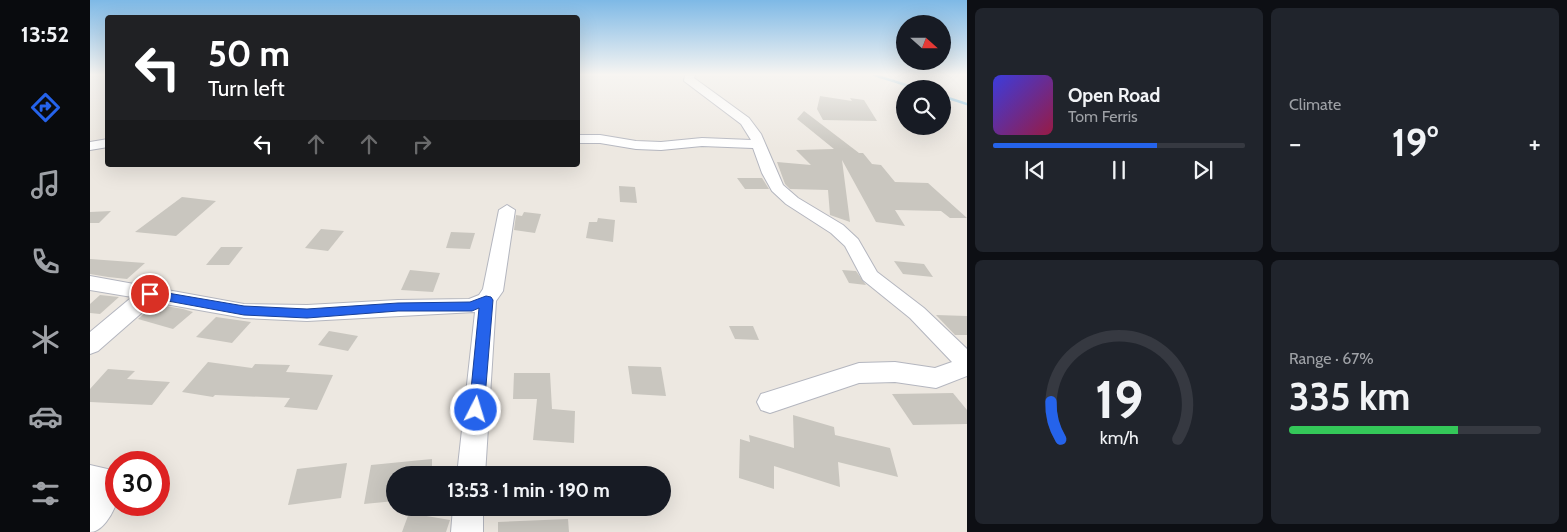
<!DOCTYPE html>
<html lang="en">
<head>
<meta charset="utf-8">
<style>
  body { margin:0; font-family:Cabin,sans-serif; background:#20242c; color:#f1f3f6; height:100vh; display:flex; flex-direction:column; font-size:19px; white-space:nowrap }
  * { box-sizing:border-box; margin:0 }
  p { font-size:16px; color:#9ea1a6 }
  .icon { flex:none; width:28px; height:28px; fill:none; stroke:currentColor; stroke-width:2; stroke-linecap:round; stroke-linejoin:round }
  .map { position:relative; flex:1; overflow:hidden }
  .drawer { display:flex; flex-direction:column; gap:8px; padding:8px; background:#0d0f14; width:600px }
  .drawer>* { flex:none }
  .top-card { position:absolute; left:15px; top:15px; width:475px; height:152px; border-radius:5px; box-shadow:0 5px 20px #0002; background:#202124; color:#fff; overflow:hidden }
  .needle { width:32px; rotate:111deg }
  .tools { position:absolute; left:806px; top:15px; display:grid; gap:10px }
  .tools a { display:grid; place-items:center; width:55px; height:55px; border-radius:50%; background:#171b24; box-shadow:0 5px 20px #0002; font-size:25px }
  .speed { position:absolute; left:15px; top:451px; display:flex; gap:10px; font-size:25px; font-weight:700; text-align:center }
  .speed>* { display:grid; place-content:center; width:65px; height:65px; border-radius:50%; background:#171b24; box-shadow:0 5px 20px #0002; line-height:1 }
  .speed .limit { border:8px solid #d22; background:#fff; color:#111 }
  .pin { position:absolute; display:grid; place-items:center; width:42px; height:42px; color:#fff; margin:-21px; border:2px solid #fff; border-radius:50%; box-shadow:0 1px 5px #0007 }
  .me { position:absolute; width:55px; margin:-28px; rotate:5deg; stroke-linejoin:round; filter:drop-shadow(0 0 4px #0008) }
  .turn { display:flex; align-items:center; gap:18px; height:105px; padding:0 20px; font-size:22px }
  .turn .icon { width:65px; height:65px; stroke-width:2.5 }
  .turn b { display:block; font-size:35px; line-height:42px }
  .lanes { display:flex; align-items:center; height:48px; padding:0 20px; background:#0003; justify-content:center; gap:25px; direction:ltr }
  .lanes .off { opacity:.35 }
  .big { font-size:38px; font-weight:700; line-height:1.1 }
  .drawer .widget { flex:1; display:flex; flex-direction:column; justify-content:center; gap:8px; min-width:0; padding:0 18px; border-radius:8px; background:#20242c }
  .drawer .dial { align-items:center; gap:0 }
  .dial svg { height:130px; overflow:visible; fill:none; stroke:#363941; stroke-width:7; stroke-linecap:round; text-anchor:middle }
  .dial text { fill:#f1f3f6; stroke:none }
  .song { display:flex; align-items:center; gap:15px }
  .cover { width:60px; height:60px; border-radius:8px; background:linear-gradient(135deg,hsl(240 70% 55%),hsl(340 70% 35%)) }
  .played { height:5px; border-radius:2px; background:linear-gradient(90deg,#2563eb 65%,#363941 65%) }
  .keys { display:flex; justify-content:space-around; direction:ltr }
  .heat { display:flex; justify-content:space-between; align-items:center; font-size:28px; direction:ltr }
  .charge { height:8px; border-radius:4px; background:linear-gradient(90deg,#34c759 67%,#363941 0) }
  .drawer .tiles { flex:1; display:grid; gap:8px; grid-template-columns:repeat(2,1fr) }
  .trip { position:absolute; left:296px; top:466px; width:285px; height:50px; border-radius:25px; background:#171b24; box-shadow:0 5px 20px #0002; font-weight:700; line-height:50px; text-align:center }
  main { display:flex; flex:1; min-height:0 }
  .tabs { display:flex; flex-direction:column; width:90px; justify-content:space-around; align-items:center; background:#090b0e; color:#9ea1a6 }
  .tabs .icon { width:35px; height:35px }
  .tabs .selected { color:#2563eb }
  .tabs b { font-size:22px; color:#f1f3f6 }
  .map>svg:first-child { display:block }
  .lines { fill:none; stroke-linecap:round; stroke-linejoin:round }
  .stream { stroke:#80c1e3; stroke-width:2.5 }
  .building { fill:#c9c6bf }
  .street-casing { stroke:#b4b6bf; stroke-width:2 }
  .street { fill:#fff; fill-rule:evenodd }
  .route { fill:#2563eb; stroke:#184099 }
</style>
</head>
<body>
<main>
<nav class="tabs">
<b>13:52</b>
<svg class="icon selected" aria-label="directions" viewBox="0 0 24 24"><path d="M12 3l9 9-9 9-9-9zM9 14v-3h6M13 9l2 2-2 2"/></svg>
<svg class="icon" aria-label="music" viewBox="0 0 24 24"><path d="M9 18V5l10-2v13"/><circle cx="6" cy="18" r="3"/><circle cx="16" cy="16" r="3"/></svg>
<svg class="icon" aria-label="phone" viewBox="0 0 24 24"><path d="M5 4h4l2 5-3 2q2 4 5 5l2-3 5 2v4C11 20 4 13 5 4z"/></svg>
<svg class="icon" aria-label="climate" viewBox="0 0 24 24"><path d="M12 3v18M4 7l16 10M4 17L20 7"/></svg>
<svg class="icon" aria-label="car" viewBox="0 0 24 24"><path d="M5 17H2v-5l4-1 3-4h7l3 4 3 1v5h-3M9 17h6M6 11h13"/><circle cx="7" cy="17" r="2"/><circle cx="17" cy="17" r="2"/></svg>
<svg class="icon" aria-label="filters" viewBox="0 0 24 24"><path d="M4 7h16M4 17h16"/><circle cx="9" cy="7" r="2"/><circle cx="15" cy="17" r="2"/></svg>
</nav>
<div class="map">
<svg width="877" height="532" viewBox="0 0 877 532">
  <rect width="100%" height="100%" fill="#ede8e1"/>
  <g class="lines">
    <g class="stream">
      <path d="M 784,75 L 829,89"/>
      <path d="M 852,96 L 877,104"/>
    </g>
  </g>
  <g class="building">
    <path d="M 730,96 L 762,101 L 760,98 L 774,100 L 787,121 L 733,120 L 727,109 Z"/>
    <path d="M 714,111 L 769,153 L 773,153 L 782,164 L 791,165 L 805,182 L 838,183 L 877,218 L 860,218 L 851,211 L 805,210 L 815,226 L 786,222 L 752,160 L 760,222 L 740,215 L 738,190 L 700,189 L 695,184 L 687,162 L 721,165 L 706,150 L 744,149 L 707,119 Z"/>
    <path d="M 647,178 L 672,178 L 679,189 L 655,189 Z"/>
    <path d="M 529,186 L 545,187 L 547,203 L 530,202 Z"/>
    <path d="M 92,197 L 126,201 L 86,236 L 45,232 Z"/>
    <path d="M 21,211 L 9,223 L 0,223 L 0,212 Z"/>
    <path d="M 434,212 L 451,214 L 445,233 L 424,230 L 426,215 L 432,216 Z"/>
    <path d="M 508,218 L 525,220 L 523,242 L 496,238 L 499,222 L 507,222 Z"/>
    <path d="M 231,229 L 254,231 L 238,251 L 215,248 Z"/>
    <path d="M 361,232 L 385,233 L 380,249 L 356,248 Z"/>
    <path d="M 131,247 L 153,247 L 139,265 L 116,265 Z"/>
    <path d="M 0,259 L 55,263 L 37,279 L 18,277 L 0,274 Z"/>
    <path d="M 804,261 L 834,264 L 843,277 L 813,274 Z"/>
    <path d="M 320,270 L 350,273 L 343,292 L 311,290 Z"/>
    <path d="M 752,270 L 766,271 L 776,285 L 759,283 Z"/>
    <path d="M 10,295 L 29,297 L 10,314 L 0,313 L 0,304 Z"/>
    <path d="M 65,304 L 93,309 L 103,312 L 83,329 L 48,319 Z"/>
    <path d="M 846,315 L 877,316 L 877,335 L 865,335 Z"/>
    <path d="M 126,317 L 161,322 L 142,343 L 106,337 Z"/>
    <path d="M 639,326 L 663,326 L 669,340 L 645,339 Z"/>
    <path d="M 239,331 L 268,336 L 258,351 L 228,345 Z"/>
    <path d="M 118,362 L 162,368 L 165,364 L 200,365 L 196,372 L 243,375 L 227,410 L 194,407 L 200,398 L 125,395 L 123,397 L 92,392 Z"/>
    <path d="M 538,366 L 571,367 L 576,396 L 542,394 Z"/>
    <path d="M 18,369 L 45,371 L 37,379 L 80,382 L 62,405 L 0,402 L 0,389 Z"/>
    <path d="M 424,373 L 460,373 L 462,409 L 485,411 L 484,443 L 443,440 L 447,399 L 423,399 Z"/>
    <path d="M 863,393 L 877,410 L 877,424 L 823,425 L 802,394 Z"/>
    <path d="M 703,415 L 744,427 L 745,435 L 800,448 L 808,477 L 748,462 L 750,487 L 684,466 L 684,489 L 649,478 L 650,439 L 660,442 L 659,435 L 704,448 Z"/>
    <path d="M 342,459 L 342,475 L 305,475 L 305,501 L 274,504 L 281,465 Z"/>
    <path d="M 257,463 L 251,498 L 198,505 L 207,469 Z"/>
    <path d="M 319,513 L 360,520 L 356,532 L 312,532 Z"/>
    <path d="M 478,519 L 479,532 L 408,532 L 408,522 Z"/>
  </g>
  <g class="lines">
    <g class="street-casing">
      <g id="street">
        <path d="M 595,75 L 605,75 L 604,78 L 659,118 L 671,134 L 693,185 L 708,198 L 753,225 L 768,239 L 787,272 L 834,308 L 877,349 L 877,376 L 846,388 L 805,382 L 769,383 L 680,413 L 671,410 L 667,402 L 671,394 L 769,363 L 805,362 L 845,368 L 862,362 L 820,318 L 773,280 L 755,246 L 741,233 L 696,204 L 682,191 L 672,173 L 663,148 L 612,146 L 571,150 L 546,149 L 510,143 L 488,143 L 488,135 L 510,135 L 546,141 L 571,142 L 612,138 L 661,140 L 651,124 L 594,81 Z"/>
        <path d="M 18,139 L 18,147 L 0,150 L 0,142 Z"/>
        <path d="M 417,205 L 425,210 L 413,291 L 406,301 L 395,475 L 367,475 L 385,312 L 217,321 L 154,318 L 64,302 L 8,351 L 0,354 L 0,332 L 42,297 L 0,290 L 0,276 L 154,304 L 217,305 L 308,300 L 379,299 L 389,295 L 393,289 L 409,210 Z"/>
        <path d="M 0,465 L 26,471 C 26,481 29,495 26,504 C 22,515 12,532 0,532 Z"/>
        <path d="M 363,508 L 393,508 L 393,532 L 361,532 Z"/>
      </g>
    </g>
    <use href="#street" class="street"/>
  </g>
  <linearGradient id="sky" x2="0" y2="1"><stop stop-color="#7eb9e6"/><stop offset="0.5" stop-color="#f7f5f2"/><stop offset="1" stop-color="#f7f5f2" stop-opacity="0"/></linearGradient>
  <rect width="877" height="149" fill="url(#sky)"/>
  <path class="route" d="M 60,290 L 154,306 L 217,309 L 308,303 L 380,302 L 396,296 L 401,297 L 403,300 L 394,410 L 392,415 L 386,417 L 381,415 L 379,410 L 389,308 L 382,311 L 308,311 L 217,318 L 154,315 L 56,297 L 54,294 L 56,291 Z"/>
</svg>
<div class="tools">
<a><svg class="needle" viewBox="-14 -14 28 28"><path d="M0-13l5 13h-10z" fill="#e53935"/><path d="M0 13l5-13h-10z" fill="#9ea1a6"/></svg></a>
<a><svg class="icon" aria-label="search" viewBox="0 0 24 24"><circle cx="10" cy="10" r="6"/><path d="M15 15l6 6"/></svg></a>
</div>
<div class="speed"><div class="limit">30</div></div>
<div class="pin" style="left:60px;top:294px;background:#d93025"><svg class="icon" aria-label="arrive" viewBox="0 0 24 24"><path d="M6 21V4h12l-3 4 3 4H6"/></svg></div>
<svg class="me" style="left:386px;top:410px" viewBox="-20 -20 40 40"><circle r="17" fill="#2563eb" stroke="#fff" stroke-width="3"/><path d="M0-11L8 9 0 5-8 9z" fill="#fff"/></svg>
<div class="trip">13:53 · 1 min · 190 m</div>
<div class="top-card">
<div class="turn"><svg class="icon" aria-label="left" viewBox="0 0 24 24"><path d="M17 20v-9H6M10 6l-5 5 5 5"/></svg><div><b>50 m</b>Turn left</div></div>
<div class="lanes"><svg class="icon" aria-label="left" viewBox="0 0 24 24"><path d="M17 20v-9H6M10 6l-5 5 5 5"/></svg><svg class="icon off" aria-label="ahead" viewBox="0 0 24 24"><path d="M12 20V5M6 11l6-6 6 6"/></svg><svg class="icon off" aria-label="ahead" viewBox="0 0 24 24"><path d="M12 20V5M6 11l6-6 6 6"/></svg><svg class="icon off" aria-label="right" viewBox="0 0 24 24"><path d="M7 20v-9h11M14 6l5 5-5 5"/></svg></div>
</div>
</div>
<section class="drawer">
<div class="tiles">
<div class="widget">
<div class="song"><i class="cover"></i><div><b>Open Road</b><p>Tom Ferris</p></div></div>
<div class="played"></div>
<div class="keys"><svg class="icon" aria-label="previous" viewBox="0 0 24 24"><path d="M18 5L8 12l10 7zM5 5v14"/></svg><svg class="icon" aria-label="pause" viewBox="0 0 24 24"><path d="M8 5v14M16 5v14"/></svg><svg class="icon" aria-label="next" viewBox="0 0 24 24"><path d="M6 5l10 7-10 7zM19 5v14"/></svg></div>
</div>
<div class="widget"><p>Climate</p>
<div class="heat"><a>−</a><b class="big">19°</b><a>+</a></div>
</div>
<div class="widget dial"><svg viewBox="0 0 100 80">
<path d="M14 69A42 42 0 1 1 86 69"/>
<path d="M14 69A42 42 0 0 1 8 46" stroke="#2563eb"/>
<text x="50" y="56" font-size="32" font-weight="700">19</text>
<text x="50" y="72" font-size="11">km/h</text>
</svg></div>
<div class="widget"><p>Range · 67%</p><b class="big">335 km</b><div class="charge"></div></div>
</div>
</section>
</main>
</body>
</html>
